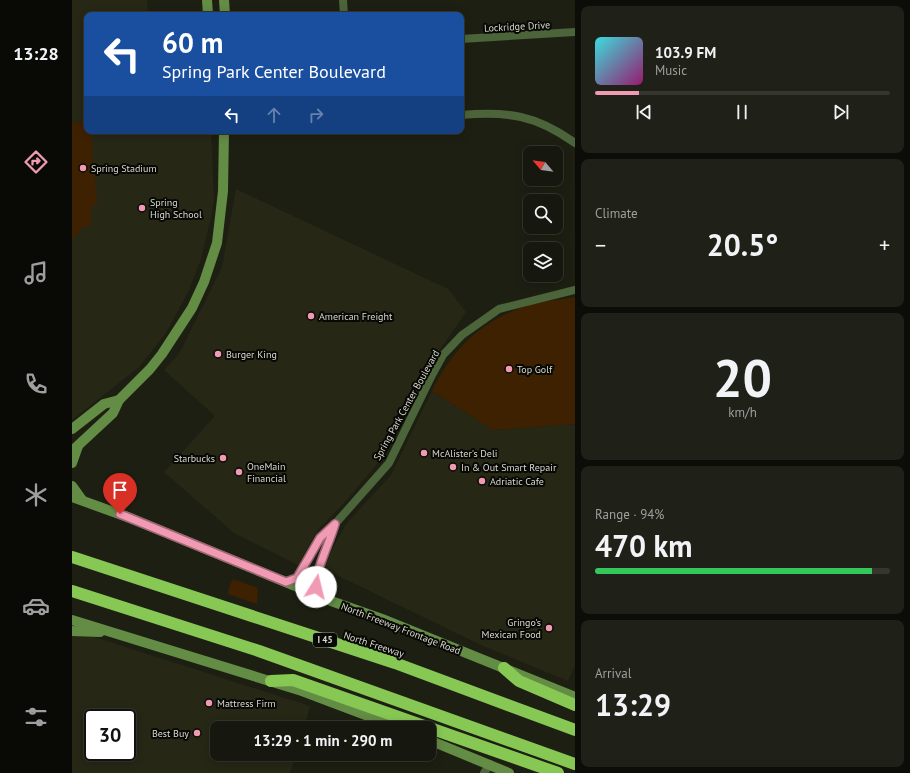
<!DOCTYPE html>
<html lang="en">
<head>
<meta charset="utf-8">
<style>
  body { margin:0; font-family:"PT Sans",sans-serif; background:#1f2017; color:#f1f3f6; height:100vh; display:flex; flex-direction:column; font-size:15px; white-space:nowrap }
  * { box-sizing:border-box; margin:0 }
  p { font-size:13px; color:#9e9f9e }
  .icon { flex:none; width:22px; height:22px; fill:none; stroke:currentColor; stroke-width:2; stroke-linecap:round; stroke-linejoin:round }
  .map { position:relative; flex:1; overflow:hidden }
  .sheet { display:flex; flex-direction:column; gap:6px; padding:6px; background:#0c0d08; width:335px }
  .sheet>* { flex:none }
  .hud { position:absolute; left:12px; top:12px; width:380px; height:122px; border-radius:8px; box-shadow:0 2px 10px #0003,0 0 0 1px #35362e; background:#1a4fa0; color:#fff; overflow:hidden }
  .needle { width:26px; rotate:299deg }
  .buttons { position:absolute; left:451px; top:146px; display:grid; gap:8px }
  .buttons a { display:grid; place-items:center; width:40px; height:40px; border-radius:8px; background:#16170e; box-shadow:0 2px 10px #0003,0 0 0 1px #35362e; font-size:20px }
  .speed { position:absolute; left:12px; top:709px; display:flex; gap:8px; font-size:20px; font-weight:700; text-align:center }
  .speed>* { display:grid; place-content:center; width:52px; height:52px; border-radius:50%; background:#16170e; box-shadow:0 2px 10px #0003,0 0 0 1px #35362e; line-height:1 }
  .speed .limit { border:2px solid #111; border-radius:6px; background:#fff; color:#111 }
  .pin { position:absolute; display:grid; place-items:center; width:34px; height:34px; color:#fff; margin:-41px -17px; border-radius:50% 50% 50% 0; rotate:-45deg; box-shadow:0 0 4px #0007 }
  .pin .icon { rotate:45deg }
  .me { position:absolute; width:44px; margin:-22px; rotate:9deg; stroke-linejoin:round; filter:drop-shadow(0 0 3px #0008) }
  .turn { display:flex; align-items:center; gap:14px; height:84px; padding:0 12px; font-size:18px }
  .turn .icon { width:52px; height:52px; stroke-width:2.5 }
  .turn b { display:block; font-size:28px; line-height:34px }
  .lanes { display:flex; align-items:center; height:38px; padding:0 12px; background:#0003; justify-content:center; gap:20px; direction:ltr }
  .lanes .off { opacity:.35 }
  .big { font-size:30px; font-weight:700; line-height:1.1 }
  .sheet .widget { flex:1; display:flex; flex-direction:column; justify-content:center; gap:6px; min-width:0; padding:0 14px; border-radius:8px; background:#1f2017 }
  .sheet .dial { align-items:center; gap:0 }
  .dial b { font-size:52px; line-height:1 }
  .song { display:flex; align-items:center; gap:12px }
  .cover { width:48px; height:48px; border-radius:6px; background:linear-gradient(135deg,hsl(180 70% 55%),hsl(320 70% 35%)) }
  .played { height:4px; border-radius:2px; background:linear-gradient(90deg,#f19ab3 15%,#35362e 15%) }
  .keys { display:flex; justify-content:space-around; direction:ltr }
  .heat { display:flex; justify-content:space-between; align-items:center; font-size:22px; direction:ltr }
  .charge { height:6px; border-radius:3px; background:linear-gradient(90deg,#34c759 94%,#35362e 0) }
  .trip { position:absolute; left:138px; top:721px; width:226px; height:40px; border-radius:8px; background:#16170e; box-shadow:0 2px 10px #0003,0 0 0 1px #35362e; font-weight:700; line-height:40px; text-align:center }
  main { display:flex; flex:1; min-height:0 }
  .dock { display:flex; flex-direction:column; width:72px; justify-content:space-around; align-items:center; background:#090906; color:#9e9f9e }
  .dock .icon { width:28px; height:28px }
  .dock .on { color:#f19ab3 }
  .dock b { font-size:18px; color:#f1f3f6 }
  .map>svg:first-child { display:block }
  .built { fill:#262715; fill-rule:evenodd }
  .green { fill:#3e2100 }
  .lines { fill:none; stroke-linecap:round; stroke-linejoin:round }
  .street { stroke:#4b6439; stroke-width:8 }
  .secondary { stroke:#638c45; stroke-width:10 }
  .highway { stroke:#87c854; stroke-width:12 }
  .route-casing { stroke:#9d6474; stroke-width:10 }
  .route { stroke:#f19ab3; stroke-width:7 }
  .poi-dot { fill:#f19ab3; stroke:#080804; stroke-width:1.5 }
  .labels { text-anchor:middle; stroke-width:4; stroke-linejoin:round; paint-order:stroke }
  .shield { fill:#080804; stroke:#9a9a94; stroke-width:1 }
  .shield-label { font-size:9px; font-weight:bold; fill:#d8d9d1 }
  .street-label { font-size:10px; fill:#d8d9d1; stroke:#080804 }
  .poi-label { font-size:10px; fill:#d8d9d1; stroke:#080804; text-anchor:start }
</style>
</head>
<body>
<main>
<nav class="dock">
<b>13:28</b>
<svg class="icon on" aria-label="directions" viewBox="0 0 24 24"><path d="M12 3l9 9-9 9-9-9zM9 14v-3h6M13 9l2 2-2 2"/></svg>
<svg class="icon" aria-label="music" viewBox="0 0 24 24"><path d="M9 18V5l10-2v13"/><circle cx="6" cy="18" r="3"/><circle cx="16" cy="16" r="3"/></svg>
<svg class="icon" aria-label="phone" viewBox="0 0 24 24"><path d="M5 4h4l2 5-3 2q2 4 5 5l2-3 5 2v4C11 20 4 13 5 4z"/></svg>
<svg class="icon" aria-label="climate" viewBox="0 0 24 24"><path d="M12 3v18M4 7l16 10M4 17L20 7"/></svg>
<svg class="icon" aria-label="car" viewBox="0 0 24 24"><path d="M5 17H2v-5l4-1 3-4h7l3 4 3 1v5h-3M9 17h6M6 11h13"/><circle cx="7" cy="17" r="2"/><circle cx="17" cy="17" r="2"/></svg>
<svg class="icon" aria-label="filters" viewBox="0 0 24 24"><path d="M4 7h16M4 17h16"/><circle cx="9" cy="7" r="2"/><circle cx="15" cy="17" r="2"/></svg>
</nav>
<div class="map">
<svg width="503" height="773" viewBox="0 0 503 773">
  <rect width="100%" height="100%" fill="#1e1f13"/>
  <g class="built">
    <path d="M 0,0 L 75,0 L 76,15 L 15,15 L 15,131 L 139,131 L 142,199 L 139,218 L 129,259 L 117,290 L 94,333 L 67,367 L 0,420 Z"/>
    <path d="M 164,189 L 376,289 L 394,312 L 348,379 L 312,456 L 273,502 L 246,530 L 226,565 L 162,533 L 92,472 L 143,416 L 92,370 L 107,354 L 150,267 Z"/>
    <path d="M 360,391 L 421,430 L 503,424 L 503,665 L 496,681 L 411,646 L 250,568 L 274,524 L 319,475 Z"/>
    <path d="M 0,635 L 16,635 L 238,706 L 232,728 L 145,728 L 145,754 L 224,754 L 218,773 L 0,773 ZM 21,718 L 55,718 L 55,752 L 21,752 Z"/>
  </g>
  <g class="green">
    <path d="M 15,122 L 15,131 L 19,131 L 25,205 L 21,205 L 19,209 L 19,226 L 12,226 L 0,240 L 0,123 Z"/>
    <path d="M 503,297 L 503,424 L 421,430 L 360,391 C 379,350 411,319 455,306 C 470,301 487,300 503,297 Z"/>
    <path d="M 161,579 L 186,588 L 185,604 L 156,594 L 157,587 Z"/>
  </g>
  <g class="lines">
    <g class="street">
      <path d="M 271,0 L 272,15"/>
      <path d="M 389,39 L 503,32"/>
      <path d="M 389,115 C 436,111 464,115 503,143"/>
      <path d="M 214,582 L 225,578 L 248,538 L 263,524 L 317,463 L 360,375 L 371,355 L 390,335 L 427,309 L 503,290"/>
      <path d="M 256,598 L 244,587 C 245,565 257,546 263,525"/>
      <path d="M 412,773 L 418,764"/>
    </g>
    <g class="secondary">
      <path d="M 135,0 L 136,15"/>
      <path d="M 152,0 L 153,15"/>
      <path d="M 0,429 L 32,404 L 47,400"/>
      <path d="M 0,451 L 41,413 L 47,400 L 78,369 L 90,354 L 120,308 L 132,282 L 145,243 L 151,191 L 152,131"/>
      <path d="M 0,463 L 6,446"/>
      <path d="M 0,486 L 10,500"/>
      <path d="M 0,497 L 61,519 L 259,601 L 310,619 L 503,697"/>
      <path d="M 0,620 L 230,691 L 328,728"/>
      <path d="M 0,631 L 28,632"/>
      <path d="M 357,740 L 437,773"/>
    </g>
    <g class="highway">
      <path d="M 0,557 L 323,663 L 503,730"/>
      <path d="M 0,591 L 187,651 L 503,764"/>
      <path d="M 432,668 L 447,681 L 503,705"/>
      <path d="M 199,681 L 221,680 L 486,773"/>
    </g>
  </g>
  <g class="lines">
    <g class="route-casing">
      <path id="route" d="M 48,514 L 214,582 L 225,578 L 248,538 L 263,524 C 257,545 245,565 244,587"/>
    </g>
    <use href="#route" class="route"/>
  </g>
  <g class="poi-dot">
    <circle cx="11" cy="168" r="4"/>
    <circle cx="70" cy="208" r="4"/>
    <circle cx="239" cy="316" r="4"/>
    <circle cx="146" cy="354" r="4"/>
    <circle cx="437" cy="369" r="4"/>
    <circle cx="352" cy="453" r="4"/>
    <circle cx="151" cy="458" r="4"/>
    <circle cx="381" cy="467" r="4"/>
    <circle cx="167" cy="472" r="4"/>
    <circle cx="410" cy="481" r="4"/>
    <circle cx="477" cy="628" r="4"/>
    <circle cx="137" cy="703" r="4"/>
    <circle cx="125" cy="733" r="4"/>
  </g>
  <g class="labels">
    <rect class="shield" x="241" y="633" width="24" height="14" rx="3"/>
    <g class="shield-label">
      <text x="253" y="643">I 45</text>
    </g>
    <g class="street-label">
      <text transform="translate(445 26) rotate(-3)" y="4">Lockridge Drive</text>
      <text transform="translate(334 405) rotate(-61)" y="4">Spring Park Center Boulevard</text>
      <text transform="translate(329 628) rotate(21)" y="4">North Freeway Frontage Road</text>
      <text transform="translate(302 644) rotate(18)" y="4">North Freeway</text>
    </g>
    <g class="poi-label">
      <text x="19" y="172">Spring Stadium</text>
      <text x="78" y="206">Spring<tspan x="78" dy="12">High School</tspan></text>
      <text x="247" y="320">American Freight</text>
      <text x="154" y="358">Burger King</text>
      <text x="445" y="373">Top Golf</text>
      <text x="360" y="457">McAlister's Deli</text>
      <text x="143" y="462" text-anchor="end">Starbucks</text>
      <text x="175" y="470">OneMain<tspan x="175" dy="12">Financial</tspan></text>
      <text x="389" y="471">In &amp; Out Smart Repair</text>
      <text x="418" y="485">Adriatic Cafe</text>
      <text x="469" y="626" text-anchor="end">Gringo's<tspan x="469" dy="12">Mexican Food</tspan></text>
      <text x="145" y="707">Mattress Firm</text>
      <text x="117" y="737" text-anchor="end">Best Buy</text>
    </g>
  </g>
</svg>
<div class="buttons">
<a><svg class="needle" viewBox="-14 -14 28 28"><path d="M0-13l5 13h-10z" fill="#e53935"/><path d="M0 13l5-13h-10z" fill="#9e9f9e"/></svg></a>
<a><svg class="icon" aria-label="search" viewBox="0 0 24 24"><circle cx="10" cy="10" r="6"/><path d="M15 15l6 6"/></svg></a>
<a><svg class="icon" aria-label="layers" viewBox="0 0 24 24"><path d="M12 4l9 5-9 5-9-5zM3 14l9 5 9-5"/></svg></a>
</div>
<div class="speed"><div class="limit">30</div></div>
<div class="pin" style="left:48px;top:514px;background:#d93025"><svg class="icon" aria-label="arrive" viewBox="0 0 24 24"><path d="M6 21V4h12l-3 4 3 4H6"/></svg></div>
<svg class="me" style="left:244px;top:587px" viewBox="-20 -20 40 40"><circle r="19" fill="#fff"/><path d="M0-13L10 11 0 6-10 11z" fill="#f19ab3"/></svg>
<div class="trip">13:29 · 1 min · 290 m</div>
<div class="hud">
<div class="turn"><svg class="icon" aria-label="left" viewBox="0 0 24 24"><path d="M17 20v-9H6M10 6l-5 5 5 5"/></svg><div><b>60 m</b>Spring Park Center Boulevard</div></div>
<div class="lanes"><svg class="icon" aria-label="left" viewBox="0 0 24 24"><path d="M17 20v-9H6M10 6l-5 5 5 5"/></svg><svg class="icon off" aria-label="ahead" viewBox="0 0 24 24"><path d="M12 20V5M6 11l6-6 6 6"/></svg><svg class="icon off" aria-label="right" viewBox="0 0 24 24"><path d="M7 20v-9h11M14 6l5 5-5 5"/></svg></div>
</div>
</div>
<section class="sheet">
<div class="widget">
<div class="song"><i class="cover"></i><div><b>103.9 FM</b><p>Music</p></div></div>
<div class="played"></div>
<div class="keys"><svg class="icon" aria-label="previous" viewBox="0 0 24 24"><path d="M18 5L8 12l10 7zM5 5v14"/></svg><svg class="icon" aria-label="pause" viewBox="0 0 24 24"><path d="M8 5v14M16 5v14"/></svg><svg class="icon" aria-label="next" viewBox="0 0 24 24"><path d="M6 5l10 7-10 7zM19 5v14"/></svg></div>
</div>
<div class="widget"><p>Climate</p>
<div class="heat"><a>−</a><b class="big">20.5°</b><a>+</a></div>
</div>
<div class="widget dial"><b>20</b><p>km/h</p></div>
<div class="widget"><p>Range · 94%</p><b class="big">470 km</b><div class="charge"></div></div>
<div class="widget"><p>Arrival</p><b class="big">13:29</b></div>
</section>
</main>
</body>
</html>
